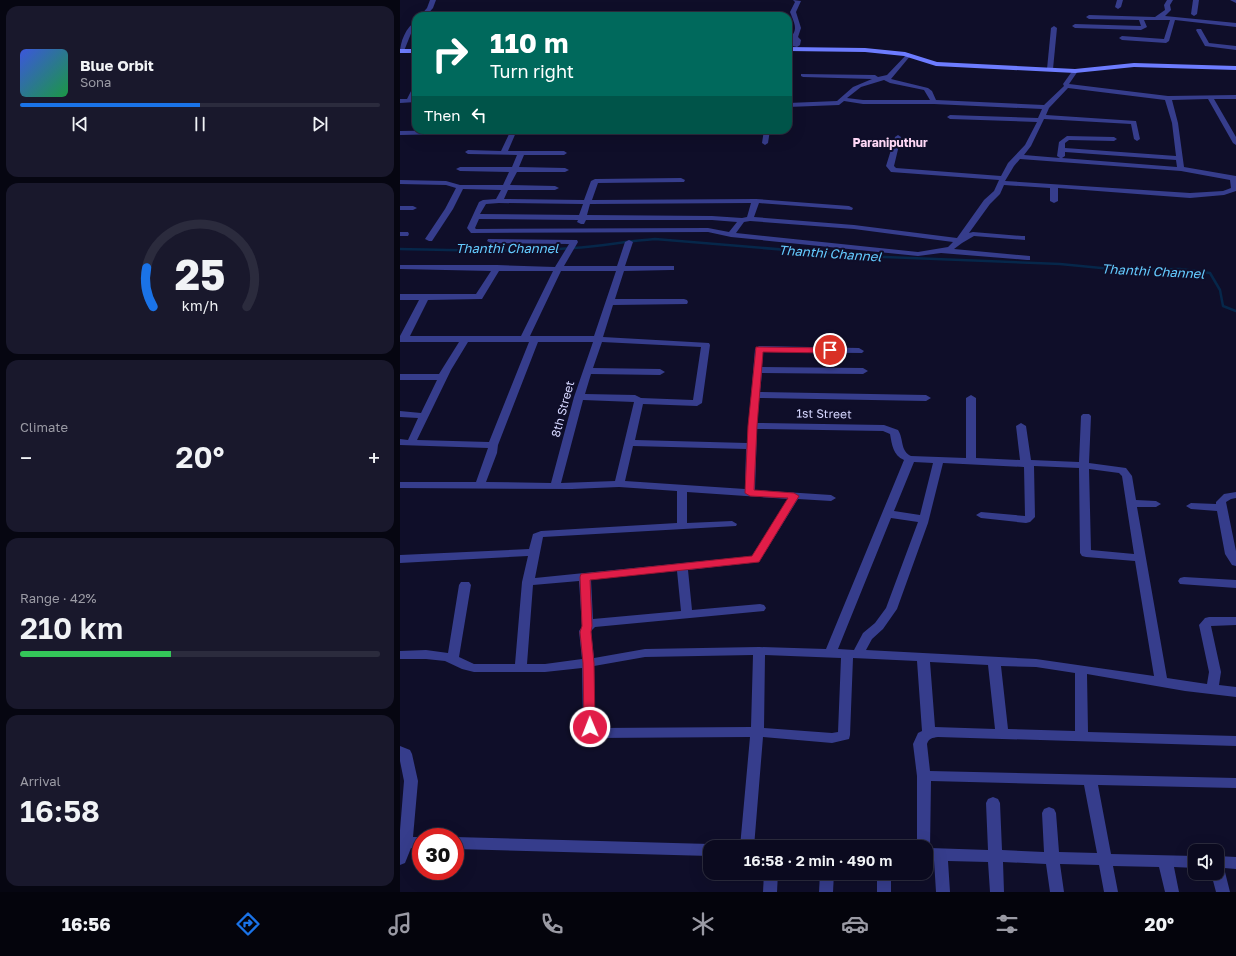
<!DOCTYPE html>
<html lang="en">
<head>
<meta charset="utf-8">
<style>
  body { margin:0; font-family:"Golos Text",sans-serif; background:#19182c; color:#f1f3f6; height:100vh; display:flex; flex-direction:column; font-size:15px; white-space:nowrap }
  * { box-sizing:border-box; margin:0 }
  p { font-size:13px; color:#9a9aa4 }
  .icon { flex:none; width:22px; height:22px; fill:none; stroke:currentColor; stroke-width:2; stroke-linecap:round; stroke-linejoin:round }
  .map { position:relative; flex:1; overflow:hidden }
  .side { display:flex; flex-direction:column; gap:6px; padding:6px; background:#060611; width:400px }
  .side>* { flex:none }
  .top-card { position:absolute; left:12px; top:12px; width:380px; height:122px; border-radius:12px; box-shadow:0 4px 16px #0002,0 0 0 1px #2b2b3d; background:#00695c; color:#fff; overflow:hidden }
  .fabs { position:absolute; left:788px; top:844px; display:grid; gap:8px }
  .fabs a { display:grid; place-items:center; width:36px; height:36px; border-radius:8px; background:#0b0a1f; box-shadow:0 4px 16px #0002,0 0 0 1px #2b2b3d; font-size:20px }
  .speed { position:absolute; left:12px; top:828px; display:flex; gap:8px; font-size:20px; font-weight:700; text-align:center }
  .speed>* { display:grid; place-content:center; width:52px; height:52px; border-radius:50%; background:#0b0a1f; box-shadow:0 4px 16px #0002,0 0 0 1px #2b2b3d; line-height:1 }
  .speed .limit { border:6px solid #d22; background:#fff; color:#111 }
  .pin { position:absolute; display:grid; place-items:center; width:34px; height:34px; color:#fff; margin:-17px; border:2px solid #fff; border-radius:50%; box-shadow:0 1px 4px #0007 }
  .me { position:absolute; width:44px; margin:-22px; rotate:359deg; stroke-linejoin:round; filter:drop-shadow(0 0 3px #0008) }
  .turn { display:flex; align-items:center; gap:14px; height:84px; padding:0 12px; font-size:18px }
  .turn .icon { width:52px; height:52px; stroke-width:2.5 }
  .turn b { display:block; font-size:28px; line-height:34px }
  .then { display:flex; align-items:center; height:38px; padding:0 12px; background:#0003; gap:8px; font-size:15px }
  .big { font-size:30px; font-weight:600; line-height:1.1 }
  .side .tile { flex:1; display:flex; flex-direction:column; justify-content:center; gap:6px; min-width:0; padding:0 14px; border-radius:12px; background:#19182c }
  .side .dial { align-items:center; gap:0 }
  .dial svg { height:104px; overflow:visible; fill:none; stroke:#2b2b3d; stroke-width:7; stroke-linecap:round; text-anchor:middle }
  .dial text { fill:#f1f3f6; stroke:none }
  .song { display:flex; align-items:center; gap:12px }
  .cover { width:48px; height:48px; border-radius:6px; background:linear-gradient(135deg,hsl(230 70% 55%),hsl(140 70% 35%)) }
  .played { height:4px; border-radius:2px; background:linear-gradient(90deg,#1a73e8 50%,#2b2b3d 50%) }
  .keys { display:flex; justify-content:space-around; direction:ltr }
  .heat { display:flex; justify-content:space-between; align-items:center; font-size:22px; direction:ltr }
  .charge { height:6px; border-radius:3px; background:linear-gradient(90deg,#34c759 42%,#2b2b3d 0) }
  .trip { position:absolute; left:303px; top:840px; width:230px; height:40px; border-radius:12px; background:#0b0a1f; box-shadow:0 4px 16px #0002,0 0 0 1px #2b2b3d; font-weight:600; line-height:40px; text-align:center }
  .tab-bar { display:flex; height:64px; justify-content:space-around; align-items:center; background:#04040c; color:#9a9aa4 }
  .tab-bar .icon { width:28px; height:28px }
  .tab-bar .on { color:#1a73e8 }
  .tab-bar b { font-size:18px; color:#f1f3f6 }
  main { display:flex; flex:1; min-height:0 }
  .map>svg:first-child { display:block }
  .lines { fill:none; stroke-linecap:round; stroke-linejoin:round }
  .stream { stroke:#06274a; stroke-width:2.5 }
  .street { fill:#363d8c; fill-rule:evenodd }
  .secondary { fill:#6d7cff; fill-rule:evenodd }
  .route { fill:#e11d48; stroke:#92132f }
  .labels { text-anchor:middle; stroke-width:4; stroke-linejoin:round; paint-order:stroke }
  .far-quarter-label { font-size:12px; font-weight:bold; fill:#ffd8f6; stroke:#0f0e29 }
  .street-label { font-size:12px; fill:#d6d7ff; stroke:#0f0e29 }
  .water-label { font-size:13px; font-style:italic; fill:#64cbff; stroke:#0f0e29 }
</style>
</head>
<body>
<main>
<section class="side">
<div class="tile">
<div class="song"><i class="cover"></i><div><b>Blue Orbit</b><p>Sona</p></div></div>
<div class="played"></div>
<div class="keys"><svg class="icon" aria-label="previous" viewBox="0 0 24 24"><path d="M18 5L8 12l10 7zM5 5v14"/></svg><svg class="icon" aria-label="pause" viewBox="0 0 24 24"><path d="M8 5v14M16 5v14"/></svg><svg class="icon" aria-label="next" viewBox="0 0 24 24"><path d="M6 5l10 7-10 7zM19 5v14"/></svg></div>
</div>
<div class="tile dial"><svg viewBox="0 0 100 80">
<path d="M14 69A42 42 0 1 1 86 69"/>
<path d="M14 69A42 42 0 0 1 9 39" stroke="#1a73e8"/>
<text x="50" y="56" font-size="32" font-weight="700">25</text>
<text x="50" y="72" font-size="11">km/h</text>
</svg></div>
<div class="tile"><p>Climate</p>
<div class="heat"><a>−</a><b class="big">20°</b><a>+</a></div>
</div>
<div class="tile"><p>Range · 42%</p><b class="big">210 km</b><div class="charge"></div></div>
<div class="tile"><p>Arrival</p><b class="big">16:58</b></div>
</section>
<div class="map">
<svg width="836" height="892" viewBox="0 0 836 892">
  <rect width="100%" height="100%" fill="#0f0e29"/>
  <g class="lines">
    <path class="stream" d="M 0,249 C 58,250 116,252 173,248 C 201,246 228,241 255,239 L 460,256 L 660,264 L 722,270 L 780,269 L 810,273 L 820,290 L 823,306 L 836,311"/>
    <g class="street">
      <path d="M 30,0 L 36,0 L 33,8 L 26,16 L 20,16 L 27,8 Z"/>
      <path d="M 393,0 L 401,1 L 396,12 L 401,28 L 398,37 L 401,40 L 400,45 L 397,47 L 388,45 L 388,40 C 399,30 395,25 390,12 L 395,2 Z"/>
      <path d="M 717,0 L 723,0 L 721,7 L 718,9 L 715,7 Z"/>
      <path d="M 767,0 L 773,0 L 770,5 L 771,10 L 765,16 L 836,23 L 836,27 L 775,20 L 769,41 L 766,43 L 722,40 L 719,38 L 722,36 L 764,39 L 770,20 L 744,20 L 747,27 L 741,30 L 675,28 L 672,26 L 675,24 L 741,26 L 739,20 L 689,19 L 686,17 L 689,15 L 755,17 L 765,10 L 764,5 Z"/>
      <path d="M 793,0 L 799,0 L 797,14 L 794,16 L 791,14 Z"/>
      <path d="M 830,0 L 836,0 L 836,3 Z"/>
      <path d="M 16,21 L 16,26 L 12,31 L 4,51 L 0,53 C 0,42 6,27 16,21 Z"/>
      <path d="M 654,26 L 657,28 L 653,69 L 650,71 L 647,69 L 651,28 Z"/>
      <path d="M 797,29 L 801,29 L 809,43 L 836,46 L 836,50 L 805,46 L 796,30 Z"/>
      <path d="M 508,53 L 511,55 L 491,79 L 528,88 L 532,91 L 536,100 L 644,105 L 664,86 L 663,84 L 673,70 L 675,69 L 678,71 L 669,84 L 768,96 L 836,95 L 836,99 L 814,99 L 836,137 L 836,145 L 833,143 L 808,99 L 772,100 L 778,123 L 784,167 L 836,176 L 836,191 L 824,195 L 790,198 L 658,188 L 658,201 L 654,203 L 650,201 L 650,188 L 604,185 L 600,194 L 590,204 L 569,233 L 573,232 L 622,236 L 625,236 L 625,240 L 574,236 L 562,243 L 554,249 L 630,256 L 630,260 L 627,260 L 541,253 L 518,256 L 331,237 L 308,232 L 71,233 L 67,228 L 79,202 L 83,200 L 96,199 L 101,190 L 63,189 L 53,209 L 32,241 L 29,241 L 25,239 L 45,209 L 56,188 L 46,185 L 0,184 L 0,180 L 46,181 L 60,185 L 103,185 L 109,172 L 60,171 L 56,169 L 60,167 L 112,167 L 117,155 L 68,154 L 65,152 L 68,150 L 101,151 L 111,130 L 117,130 L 108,151 L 164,151 L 167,153 L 164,155 L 124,155 L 119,167 L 165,168 L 169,170 L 165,172 L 117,172 L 110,185 L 155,186 L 159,188 L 155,190 L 108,190 L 104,199 L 184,200 L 191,181 L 195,179 L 281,178 L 285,180 L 284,182 L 198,183 L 192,200 L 356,199 L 449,206 L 453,208 L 452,210 L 359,203 L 354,217 L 454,225 L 557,238 L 584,200 L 594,191 L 599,180 L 491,172 L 486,166 L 495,137 L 498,135 L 501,137 L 494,166 L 496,168 L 601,176 L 608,163 L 625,145 L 637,122 L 550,119 L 547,117 L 550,115 L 638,118 L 642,109 L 534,104 L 463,104 L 444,101 L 439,105 L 388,107 L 388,103 L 437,101 L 453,87 L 472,79 L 403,77 L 401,76 L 401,74 L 475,75 L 478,77 L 487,75 ZM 484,80 L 490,83 L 524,90 L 530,100 L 463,100 L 447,98 L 461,87 ZM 668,88 L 765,100 L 772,123 L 776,156 L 665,148 L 665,143 L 669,140 L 714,141 L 717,139 L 714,137 L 667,136 L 659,142 L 657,156 L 660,158 L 624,155 L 631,146 L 644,119 L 731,124 L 734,139 L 737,141 L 740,139 L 736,121 L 646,115 L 649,108 ZM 665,152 L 776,160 L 777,167 L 662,158 L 665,156 ZM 620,159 L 781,171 L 830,180 L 831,188 L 823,191 L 790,193 L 605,181 L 614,166 ZM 99,203 L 183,204 L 179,215 L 80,214 L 86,204 ZM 351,203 L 347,217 L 342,218 L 312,216 L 187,215 L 190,204 ZM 79,219 L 178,220 L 177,222 L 181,224 L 184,224 L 186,220 L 312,220 L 337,222 L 329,232 L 308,228 L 76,229 L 75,228 ZM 350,221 L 454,229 L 553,242 L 548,247 L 518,252 L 336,233 L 344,222 Z"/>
      <path d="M 16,85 L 16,93 L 14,98 L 16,98 L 16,102 L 0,103 L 0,99 L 7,99 L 13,87 Z"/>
      <path d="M 63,130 L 48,134 L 0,135 L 0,131 Z"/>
      <path d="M 364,130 L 370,130 L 368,143 L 365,145 L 362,143 Z"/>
      <path d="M 0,206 L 13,206 L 17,208 L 13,210 L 0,210 Z"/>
      <path d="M 0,232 L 8,232 L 9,234 L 8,236 L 0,236 Z"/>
      <path d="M 88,239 L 177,240 L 178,242 L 164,266 L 217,266 L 225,242 L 229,240 L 233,242 L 225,266 L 274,266 L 274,270 L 271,270 L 224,271 L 215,299 L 284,299 L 287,300 L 288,302 L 287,304 L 213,305 L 203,337 L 309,343 L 310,345 L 302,403 L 297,406 L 243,404 L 235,440 L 347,443 L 355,349 L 359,346 L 459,348 L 464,351 L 462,353 L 363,352 L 362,367 L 463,368 L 468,371 L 463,374 L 362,373 L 360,392 L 526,395 L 531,398 L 526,401 L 359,398 L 357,423 L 484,425 L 498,430 C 504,439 500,451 511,456 L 566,458 L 566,398 L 571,395 L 576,398 L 576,458 L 620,460 L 616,426 L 621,423 L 626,426 L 631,460 L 679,462 L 681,416 L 683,414 L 689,414 L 691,416 L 689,463 L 726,468 L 732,476 L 736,500 L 756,501 L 761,504 L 756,507 L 737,507 L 767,678 L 807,684 L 809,672 L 799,625 L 805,618 L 809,617 L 836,617 L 836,625 L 811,626 L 821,672 L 819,685 L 836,687 L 836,697 L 785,691 L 687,674 L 688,732 L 836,736 L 836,746 L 538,737 C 532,738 529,738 527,744 L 530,771 L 836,778 L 836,788 L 698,785 L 711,854 L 795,856 L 795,868 L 774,867 L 779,892 L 765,892 L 759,867 L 713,866 L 718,892 L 704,892 L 699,865 L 660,864 L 664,892 L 650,892 L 646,864 L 603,862 L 604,892 L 590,892 L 588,862 L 548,861 L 550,892 L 536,892 L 534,860 L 526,860 L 526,847 L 517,847 L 517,776 L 513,744 L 518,733 L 522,731 L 517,661 L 453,658 L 450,735 L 449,739 L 432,743 L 363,737 L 354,847 L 340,847 L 350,737 L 193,738 L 188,736 L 183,727 L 182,668 L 145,672 L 74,672 L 62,669 L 45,661 L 26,659 L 0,659 L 0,651 L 26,650 L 48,653 L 59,585 L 61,582 L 69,582 L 71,585 L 59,657 L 74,664 L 115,664 L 122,582 L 128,556 L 0,563 L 0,555 L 129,549 L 133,534 L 141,531 L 277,523 L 277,491 L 219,487 L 172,489 L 0,488 L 0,482 L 76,482 L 88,448 L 0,445 L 0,439 L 8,440 L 18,418 L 0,417 L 0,411 L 21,413 L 37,380 L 0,380 L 0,374 L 39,374 L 59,342 L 0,342 L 0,336 L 19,300 L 0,300 L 0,294 L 76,294 L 91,271 L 0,269 L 0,265 L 97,265 L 155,267 L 169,244 L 91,243 L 87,241 ZM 99,271 L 153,271 L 121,336 L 10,336 L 28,300 L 82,299 ZM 161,271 L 216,271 L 194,336 L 130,336 ZM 68,342 L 129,342 L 89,442 L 17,440 L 51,370 ZM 138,342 L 193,342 L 174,397 L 151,483 L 86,482 L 97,453 L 98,445 ZM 202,342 L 301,347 L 293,400 L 241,398 L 235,395 L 185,394 L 191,374 L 260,375 L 265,372 L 260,369 L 193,368 ZM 183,400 L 234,402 L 215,481 L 161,483 ZM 357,429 L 483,431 L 490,434 C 492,445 493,455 504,460 L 426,649 L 359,647 L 245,649 L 194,658 L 191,631 L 195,627 L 364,611 L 366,608 L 364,605 L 360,604 L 292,610 L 288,570 L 359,562 L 398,499 L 431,501 L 436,498 L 431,495 L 355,490 ZM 233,446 L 346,449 L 345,489 L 225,481 ZM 514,462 L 533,463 L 520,515 L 494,511 ZM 543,463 L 624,467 L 625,516 L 581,512 L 576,515 L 581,518 L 626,523 L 630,522 L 635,517 L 634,466 L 679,468 L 680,553 L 682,556 L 686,557 L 735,561 L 754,676 L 636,659 L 466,650 L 472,639 L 483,629 L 497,609 L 528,523 ZM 689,469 L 719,473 L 722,476 L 734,554 L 691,550 ZM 287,492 L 388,499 L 352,556 L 135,578 L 143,537 L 336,526 L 337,524 L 332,521 L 287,523 ZM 491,518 L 518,522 L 486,608 L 475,623 L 463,633 L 454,650 L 438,649 ZM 277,571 L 281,611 L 193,619 L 191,579 ZM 179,581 L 182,627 L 179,631 L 182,659 L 145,664 L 127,664 L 133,585 ZM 353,655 L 351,727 L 197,728 L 195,726 L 194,666 L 245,657 ZM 365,655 L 441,658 L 438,732 L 432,733 L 364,728 ZM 530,662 L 588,665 L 595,729 L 535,727 ZM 601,666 L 636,667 L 675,673 L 675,731 L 608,729 ZM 531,781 L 684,785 L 697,853 L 659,852 L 656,813 L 654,809 L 649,807 L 644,809 L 642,813 L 644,852 L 602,850 L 600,803 L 598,799 L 593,797 L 588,799 L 586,803 L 588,850 L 530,848 Z"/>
      <path d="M 836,492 L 836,498 L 831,499 L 826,502 L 836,551 L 836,566 L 832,565 L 825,554 L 817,511 L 791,509 L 786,506 L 791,503 L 816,504 L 816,502 L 824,494 Z"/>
      <path d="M 784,577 L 836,580 L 836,588 L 780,584 L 778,581 L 780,578 Z"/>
      <path d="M 0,746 L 10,750 L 12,754 L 18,781 L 13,837 L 21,837 L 21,849 L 11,848 L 5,863 L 0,865 L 0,830 L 4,781 L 0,761 Z"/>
      <path d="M 55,837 L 310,844 L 316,847 L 310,847 L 310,856 L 55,849 Z"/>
      <path d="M 817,856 L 836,857 L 836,869 L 824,868 L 830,892 L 816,892 L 811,873 L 817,873 Z"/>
      <path d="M 364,873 L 378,873 L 377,892 L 363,892 Z"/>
      <path d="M 420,873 L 434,873 L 433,892 L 419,892 Z"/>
      <rect x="477" y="873" width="14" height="19"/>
    </g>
    <g class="secondary">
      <path d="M 388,47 L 465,48 L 505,52 L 537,62 L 675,69 L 734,63 L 836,66 L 836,70 L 734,67 L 675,73 L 536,66 L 504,56 L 465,52 L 388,51 Z"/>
      <rect x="0" y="49" width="16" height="4"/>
    </g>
  </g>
  <path class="route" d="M 356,347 L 430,348 L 434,350 L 430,353 L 363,352 L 357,426 L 354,490 L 394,493 L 399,496 L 359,562 L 190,580 L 192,626 L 191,632 L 194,663 L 195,727 L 194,730 L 190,731 L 185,730 L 184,727 L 183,663 L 180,632 L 182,626 L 180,577 L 181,574 L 352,556 L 388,498 L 350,496 L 345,493 L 348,426 Z"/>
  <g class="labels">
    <g class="far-quarter-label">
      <text x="490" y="147">Paraniputhur</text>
    </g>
    <g class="street-label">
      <text transform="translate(163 409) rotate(-75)" y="4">8th Street</text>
      <text transform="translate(424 414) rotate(1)" y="4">1st Street</text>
    </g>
    <g class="water-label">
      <text x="107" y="253">Thanthi Channel</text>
      <text transform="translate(430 253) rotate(4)" y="5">Thanthi Channel</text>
      <text transform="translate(753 271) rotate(3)" y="5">Thanthi Channel</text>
    </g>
  </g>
</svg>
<div class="fabs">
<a><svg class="icon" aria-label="sound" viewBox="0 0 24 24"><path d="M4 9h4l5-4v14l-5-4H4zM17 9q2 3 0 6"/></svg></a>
</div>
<div class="speed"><div class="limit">30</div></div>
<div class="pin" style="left:430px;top:350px;background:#d93025"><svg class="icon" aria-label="arrive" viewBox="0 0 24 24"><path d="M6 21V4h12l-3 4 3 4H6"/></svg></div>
<svg class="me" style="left:190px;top:727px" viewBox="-20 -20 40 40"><circle r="17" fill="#e11d48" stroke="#fff" stroke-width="3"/><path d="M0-11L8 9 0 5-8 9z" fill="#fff"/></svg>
<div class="trip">16:58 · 2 min · 490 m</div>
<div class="top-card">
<div class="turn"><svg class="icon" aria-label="right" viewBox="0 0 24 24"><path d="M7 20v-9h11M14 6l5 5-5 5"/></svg><div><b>110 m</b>Turn right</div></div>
<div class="then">Then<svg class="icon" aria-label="left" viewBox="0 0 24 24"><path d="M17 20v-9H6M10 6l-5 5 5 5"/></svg></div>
</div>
</div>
</main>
<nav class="tab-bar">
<b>16:56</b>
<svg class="icon on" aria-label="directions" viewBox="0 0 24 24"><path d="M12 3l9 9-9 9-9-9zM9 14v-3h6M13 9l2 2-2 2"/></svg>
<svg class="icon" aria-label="music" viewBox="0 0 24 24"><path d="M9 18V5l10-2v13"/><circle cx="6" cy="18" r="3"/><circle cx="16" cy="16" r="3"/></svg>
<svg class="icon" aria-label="phone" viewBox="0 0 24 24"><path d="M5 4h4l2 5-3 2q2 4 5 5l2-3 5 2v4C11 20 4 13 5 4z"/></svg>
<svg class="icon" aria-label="climate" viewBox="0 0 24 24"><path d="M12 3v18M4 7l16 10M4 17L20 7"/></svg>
<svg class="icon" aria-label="car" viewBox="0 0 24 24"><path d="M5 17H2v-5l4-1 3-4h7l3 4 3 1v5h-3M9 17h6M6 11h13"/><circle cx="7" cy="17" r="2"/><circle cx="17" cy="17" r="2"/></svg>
<svg class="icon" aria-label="filters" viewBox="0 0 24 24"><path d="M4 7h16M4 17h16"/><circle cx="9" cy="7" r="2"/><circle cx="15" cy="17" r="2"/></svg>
<b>20°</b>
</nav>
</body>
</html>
